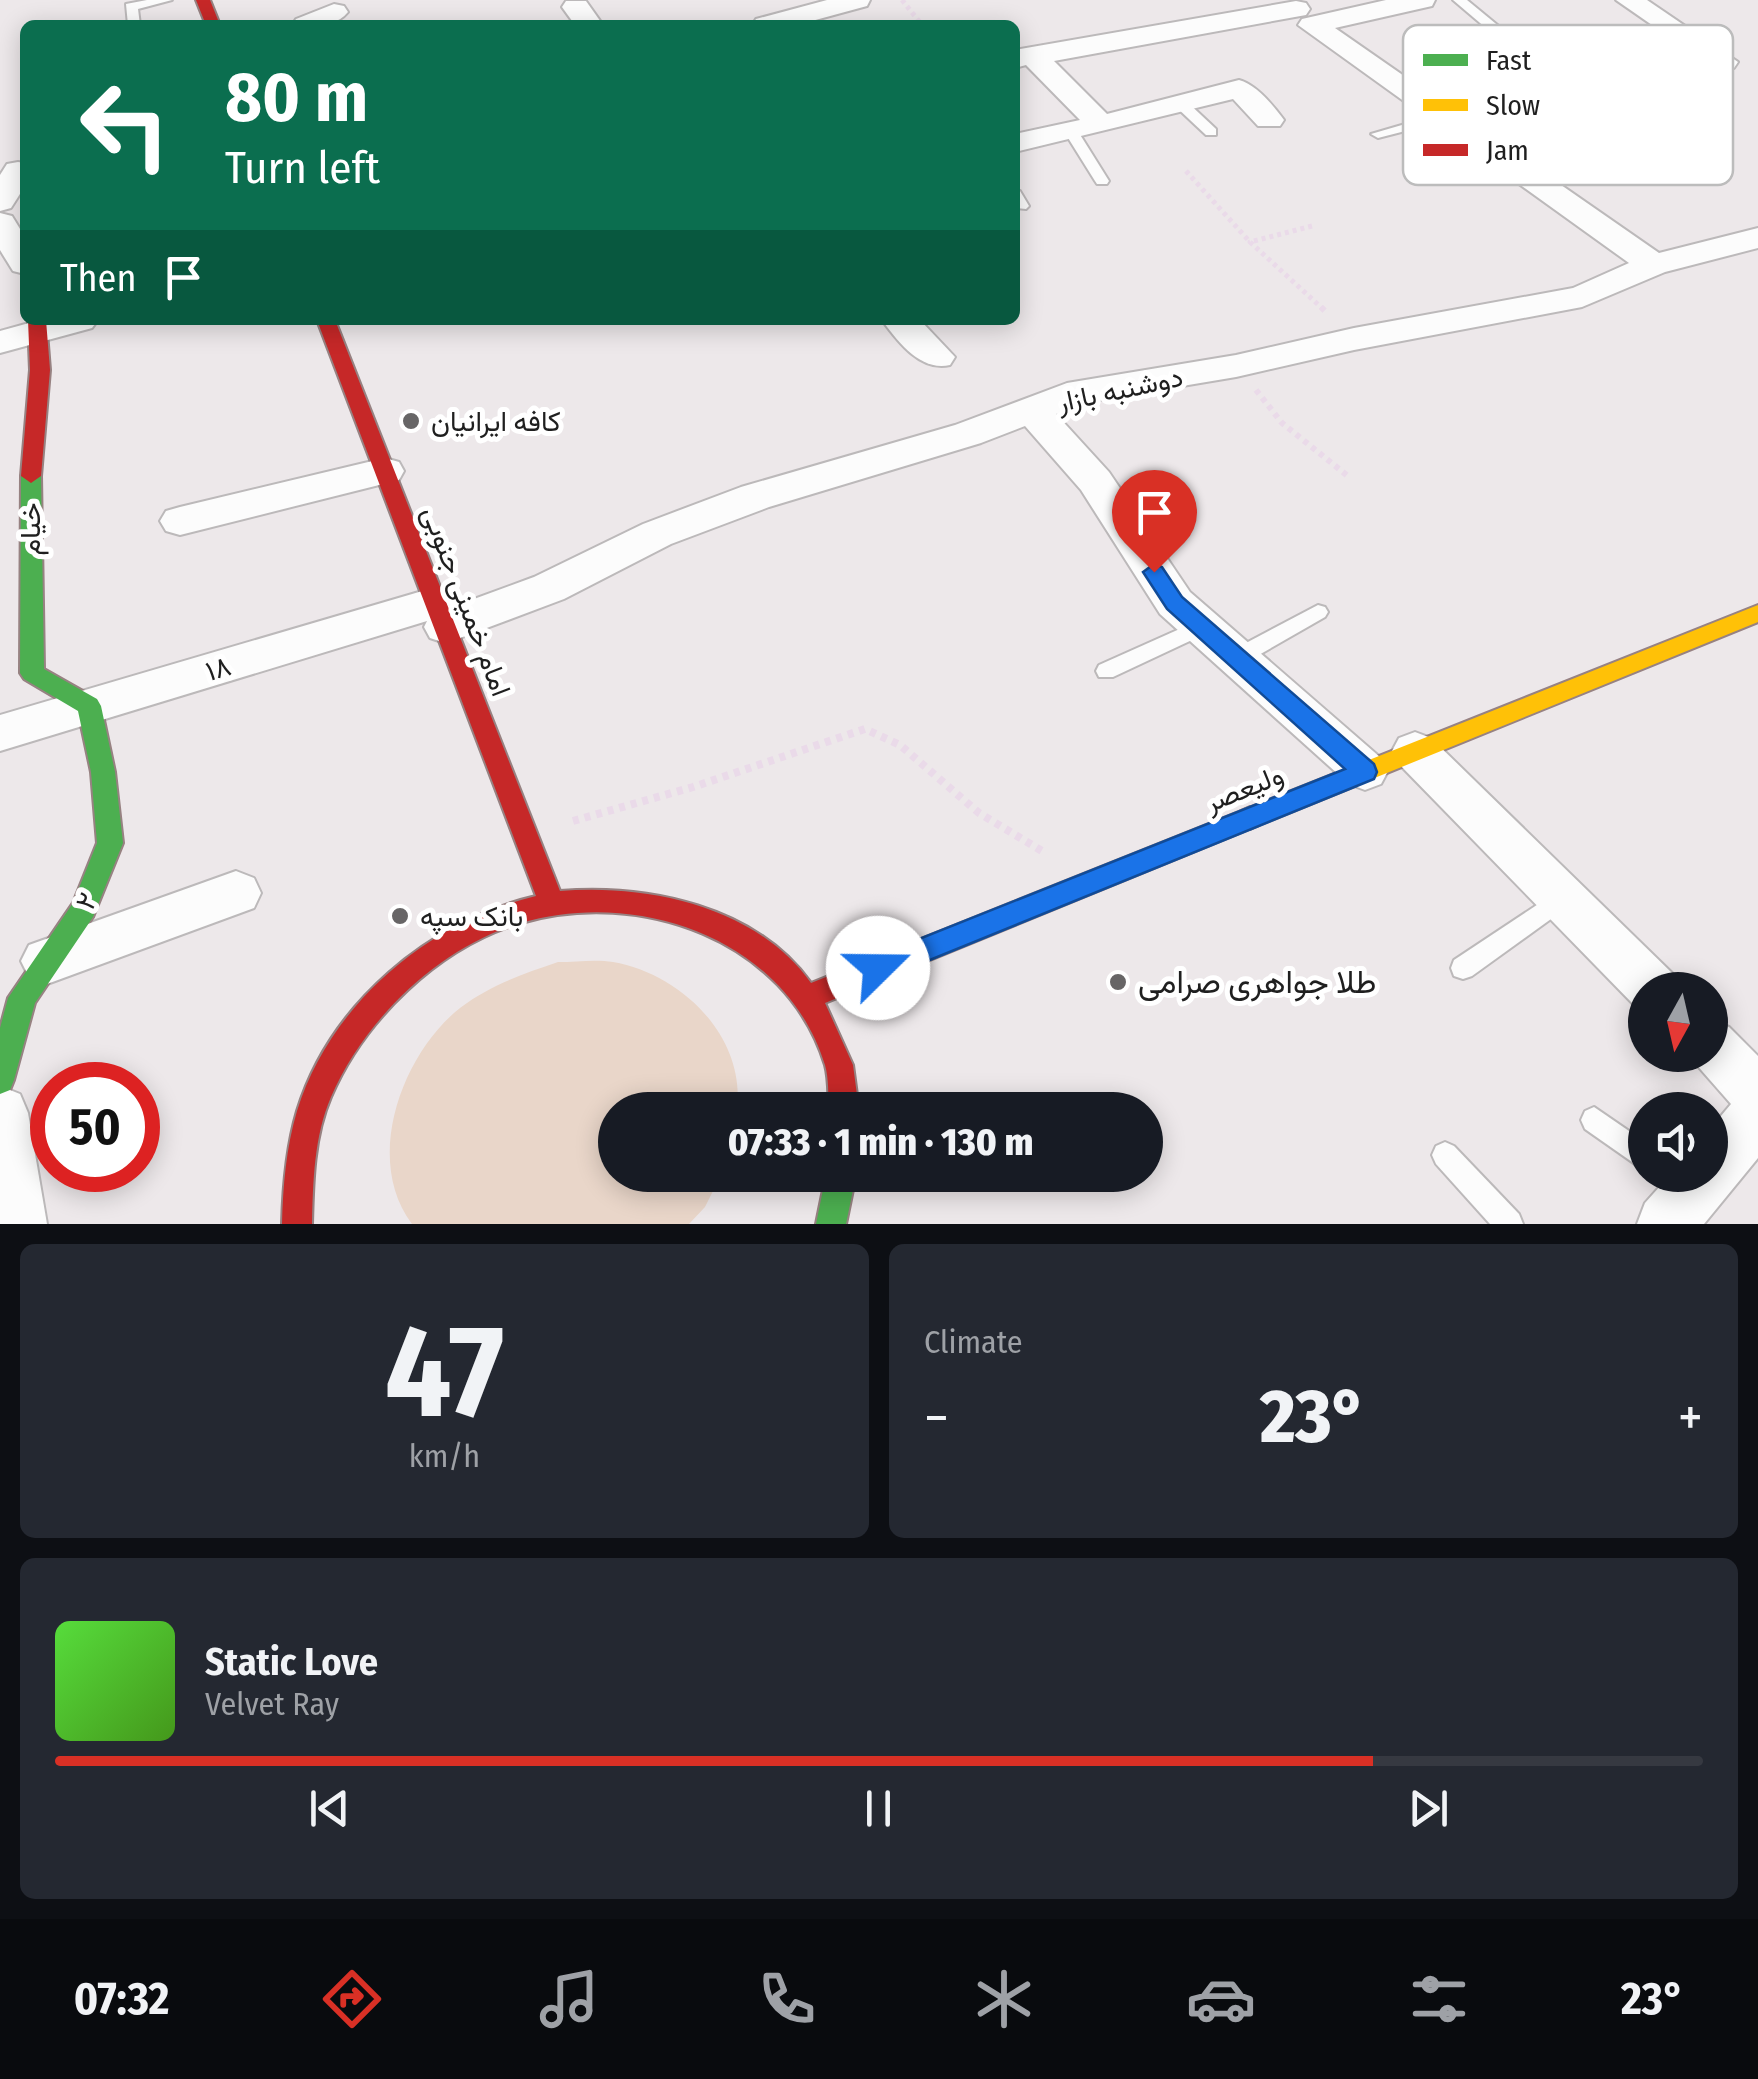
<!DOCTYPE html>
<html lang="en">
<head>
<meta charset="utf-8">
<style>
  body { margin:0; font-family:"Fira Sans Condensed",Vazirmatn,sans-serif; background:#242831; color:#f1f3f6; height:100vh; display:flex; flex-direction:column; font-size:38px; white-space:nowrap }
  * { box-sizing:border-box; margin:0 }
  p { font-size:32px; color:#9ea1a6 }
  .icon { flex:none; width:55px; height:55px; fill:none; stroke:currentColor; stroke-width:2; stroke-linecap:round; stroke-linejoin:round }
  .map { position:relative; height:1224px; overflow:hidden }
  .details { display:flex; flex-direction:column; gap:20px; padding:20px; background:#0d0f14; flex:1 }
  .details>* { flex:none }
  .top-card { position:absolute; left:20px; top:20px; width:1000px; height:305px; border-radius:15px; box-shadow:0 5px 25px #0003; background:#0b6e4f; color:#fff; overflow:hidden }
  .needle { width:65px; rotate:188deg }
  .fabs { position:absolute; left:1628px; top:972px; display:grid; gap:20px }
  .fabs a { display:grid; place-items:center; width:100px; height:100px; border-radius:50%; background:#171b24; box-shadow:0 5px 25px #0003; font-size:50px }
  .speed { position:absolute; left:30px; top:1062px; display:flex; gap:20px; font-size:50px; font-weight:700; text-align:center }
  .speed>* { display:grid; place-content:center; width:130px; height:130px; border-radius:50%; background:#171b24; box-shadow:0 5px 25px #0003; line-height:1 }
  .speed .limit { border:15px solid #d22; background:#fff; color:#111 }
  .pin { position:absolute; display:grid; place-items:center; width:85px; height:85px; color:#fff; margin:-102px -42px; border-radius:50% 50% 50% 0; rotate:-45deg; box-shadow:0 0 10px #0007 }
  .pin .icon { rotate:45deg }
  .me { position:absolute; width:110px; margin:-55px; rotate:68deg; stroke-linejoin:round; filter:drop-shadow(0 0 8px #0008) }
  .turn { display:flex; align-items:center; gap:35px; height:210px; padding:0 40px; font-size:45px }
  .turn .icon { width:130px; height:130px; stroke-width:2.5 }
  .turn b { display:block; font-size:70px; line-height:85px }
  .then { display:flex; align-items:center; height:95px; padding:0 40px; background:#0003; gap:20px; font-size:38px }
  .big { font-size:75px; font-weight:800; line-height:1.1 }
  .details .widget { flex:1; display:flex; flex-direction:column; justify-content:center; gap:15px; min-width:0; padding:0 35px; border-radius:15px; background:#242831 }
  .details .dial { align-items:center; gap:0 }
  .dial b { font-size:130px; line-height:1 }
  .song { display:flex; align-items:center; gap:30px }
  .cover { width:120px; height:120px; border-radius:15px; background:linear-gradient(135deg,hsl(110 70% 55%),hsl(100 70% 35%)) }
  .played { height:10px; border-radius:5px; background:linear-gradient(90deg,#d93025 80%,#363941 80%) }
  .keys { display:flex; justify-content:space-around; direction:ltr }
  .heat { display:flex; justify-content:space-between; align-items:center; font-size:55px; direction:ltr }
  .details .tiles { flex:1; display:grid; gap:20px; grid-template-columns:1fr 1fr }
  .widget:last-child { grid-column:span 2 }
  .trip { position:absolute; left:598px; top:1092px; width:565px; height:100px; border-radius:50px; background:#171b24; box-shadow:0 5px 25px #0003; font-weight:800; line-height:100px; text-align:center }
  .tab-bar { display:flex; height:160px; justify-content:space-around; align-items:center; background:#090b0e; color:#9ea1a6 }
  .tab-bar .icon { width:70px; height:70px }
  .tab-bar .on { color:#d93025 }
  .tab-bar b { font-size:45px; color:#f1f3f6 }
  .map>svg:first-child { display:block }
  .grass { fill:#e9d6c9 }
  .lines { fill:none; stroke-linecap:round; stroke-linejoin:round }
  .lane-casing { stroke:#bcb9ba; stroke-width:4 }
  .street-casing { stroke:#bcb9ba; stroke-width:4 }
  .fast-casing { stroke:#978282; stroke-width:4 }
  .slow-casing { stroke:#978282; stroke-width:4 }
  .jam-casing { stroke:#978282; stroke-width:4 }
  .path-far2 { stroke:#eadae9; stroke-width:5; stroke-dasharray:4 4; stroke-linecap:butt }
  .path-far1 { stroke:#eadae9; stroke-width:6; stroke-dasharray:5 5; stroke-linecap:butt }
  .path { stroke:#eadae9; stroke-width:8; stroke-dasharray:6 6; stroke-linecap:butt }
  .lane { fill:#fcfcfc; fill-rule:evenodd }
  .street { fill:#fcfcfc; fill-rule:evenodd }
  .fast { fill:#4caf50; fill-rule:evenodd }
  .slow { fill:#ffc107; fill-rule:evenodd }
  .jam { fill:#c62828; fill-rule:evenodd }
  .route { fill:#1a73e8; stroke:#114b97; stroke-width:2.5 }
  .poi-dot { fill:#676566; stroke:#fff; stroke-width:4 }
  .labels { text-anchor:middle; stroke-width:10; stroke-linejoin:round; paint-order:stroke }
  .street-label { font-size:28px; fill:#1f1f1f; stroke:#fff }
  .poi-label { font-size:28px; fill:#1f1f1f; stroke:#fff; text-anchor:start }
  .near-poi-label { font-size:32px; fill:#1f1f1f; stroke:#fff; text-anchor:start }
  .key { fill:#fff; stroke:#bcbcbc; stroke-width:2.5 }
  .key-label { font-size:28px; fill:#1f1f1f }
</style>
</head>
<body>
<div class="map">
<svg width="1758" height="1224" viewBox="0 0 1758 1224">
  <rect width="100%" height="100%" fill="#ede8ea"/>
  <path class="grass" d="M 558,962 C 576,962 596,959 613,962 C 681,974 746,1036 737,1110 L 615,1110 L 615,1175 L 721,1175 L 705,1207 L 689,1224 L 412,1224 C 363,1159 402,1054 460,1008 C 490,985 523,974 558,962 Z"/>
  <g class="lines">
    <g class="lane-casing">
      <g id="lane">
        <path d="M 147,0 L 172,0 L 138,9 L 140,25 L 128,25 L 126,4 Z"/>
        <path d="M 1453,0 L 1467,0 L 1518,42 L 1506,45 Z"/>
        <path d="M 1174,99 L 1184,99 L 1216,129 L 1216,135 L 1206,135 L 1174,105 Z"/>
        <path d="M 1443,113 L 1450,117 L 1448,120 L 1378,138 L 1371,134 Z"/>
        <path d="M 1072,129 L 1079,133 L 1109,181 L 1107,184 L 1097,184 L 1095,181 L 1065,133 Z"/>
        <path d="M 1015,190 L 1020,191 L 1029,206 L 1026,209 L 1015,208 Z"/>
        <path d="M 1318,605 L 1325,607 L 1328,612 L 1325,617 L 1243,664 L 1229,664 L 1226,658 L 1229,652 Z"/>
        <path d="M 1202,619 L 1209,622 L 1212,627 L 1209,632 L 1113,677 L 1099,677 L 1096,671 L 1099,665 Z"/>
        <path d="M 1561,889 L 1569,892 L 1573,899 L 1569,906 L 1472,976 L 1463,979 L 1454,976 L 1451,968 L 1454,960 Z"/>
        <path d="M 1594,1107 L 1645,1142 L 1645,1171 L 1585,1129 L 1581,1120 L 1585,1111 Z"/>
        <path d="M 1445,1142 L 1454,1146 L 1519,1214 L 1523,1224 L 1490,1224 L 1436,1164 L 1432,1155 L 1436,1146 Z"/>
      </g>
    </g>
    <g class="street-casing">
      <g id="street">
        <path d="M 827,0 L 870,0 L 867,6 L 797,25 L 752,25 L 756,19 Z"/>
        <path d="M 1386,0 L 1435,0 L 1432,6 L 1335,28 L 1659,253 L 1758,228 L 1758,248 L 1665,272 L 1582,307 L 1354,350 L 1236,377 L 1087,402 L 1056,414 L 1109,472 L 1190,592 L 1381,758 L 1388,771 L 1381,784 L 1365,790 L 1349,784 L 1160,614 L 1081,490 L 1025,426 L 981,443 L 769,507 L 671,544 L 564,599 L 460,638 L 445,643 L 430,638 L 424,627 L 427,621 L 0,751 L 0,715 L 436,587 L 451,592 L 455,606 L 534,577 L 643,524 L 741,487 L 955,425 L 1067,383 L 1236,355 L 1354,328 L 1573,288 L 1629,263 L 1298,25 L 1302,19 Z"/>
        <path d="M 1616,0 L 1647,0 L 1738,62 L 1734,68 L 1714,68 Z"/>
        <path d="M 566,1 L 586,1 L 603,25 L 575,25 L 562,7 Z"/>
        <path d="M 1296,1 L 1306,3 L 1310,9 L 1306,15 L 1054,61 L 1107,114 L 1239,80 C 1257,85 1273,105 1284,120 L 1280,126 L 1258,126 L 1233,99 L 1015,152 L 1015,134 L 1080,120 L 1026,65 L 1015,68 L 1015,50 Z"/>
        <path d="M 334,4 L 344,6 L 348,12 C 334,29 312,25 292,25 L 296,19 Z"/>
        <path d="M 18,162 L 25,163 L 25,186 L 11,208 L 0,211 L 0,175 L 7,164 Z"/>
        <path d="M 0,213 L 12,216 L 25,237 L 25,274 L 13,271 L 0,250 Z"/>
        <path d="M 40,320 L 98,320 L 92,328 L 0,353 L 0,331 Z"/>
        <path d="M 882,320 L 920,320 L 955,357 L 950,365 C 921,372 898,342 882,320 Z"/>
        <path d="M 385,458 L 399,462 L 404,471 L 399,480 L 180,535 L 166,531 L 160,521 L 166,511 L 180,507 Z"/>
        <path d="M 1415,732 L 1431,738 L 1672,973 L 1680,990 L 1645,990 L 1645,1010 L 1636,1007 L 1399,764 L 1392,751 L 1399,738 Z"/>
        <path d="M 236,871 L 254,878 L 261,893 L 254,908 L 47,984 L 29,977 L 21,961 L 29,945 Z"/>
        <path d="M 1710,1020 L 1729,1027 L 1758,1056 L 1758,1158 L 1704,1224 L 1637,1224 L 1645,1203 L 1670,1175 L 1710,1175 L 1710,1129 L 1731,1104 L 1688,1055 L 1710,1055 Z"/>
        <path d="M 0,1086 L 20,1094 L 28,1113 L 47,1224 L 0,1224 Z"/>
      </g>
    </g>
    <g class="fast-casing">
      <g id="fast">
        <path d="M 31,469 L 41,476 L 44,669 L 97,699 L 101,706 L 115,772 L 123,843 L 93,917 L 35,1003 L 14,1080 L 10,1090 L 0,1094 L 0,1028 L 8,998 L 73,903 L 97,843 L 91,772 L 78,711 L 24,679 L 20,673 L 21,476 Z"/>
        <path d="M 826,1175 L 856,1175 L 846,1224 L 816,1224 Z"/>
      </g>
    </g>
    <g class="slow-casing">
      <path id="slow" d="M 1758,605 L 1758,622 L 1259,825 L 1250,829 L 1241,825 L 1237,818 L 1241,811 Z"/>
    </g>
    <g class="jam-casing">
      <g id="jam">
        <path d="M 196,0 L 210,0 L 220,25 L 206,25 Z"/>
        <path d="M 28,320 L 46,320 L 50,370 L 41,476 L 31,483 L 21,476 L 30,370 Z"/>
        <path d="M 317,320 L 335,320 L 560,891 C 648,884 756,906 811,983 L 1241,811 L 1250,807 L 1259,811 L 1263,818 L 1259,825 L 825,1003 L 853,1065 L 859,1110 L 829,1110 C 828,1095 829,1079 825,1065 C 786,939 639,888 521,923 C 439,947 364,1020 331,1097 C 314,1136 313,1182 312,1224 L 282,1224 C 283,1186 286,1148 297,1111 C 330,1004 429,921 536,896 Z"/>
      </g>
    </g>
    <g class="path-far2">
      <path d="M 902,0 L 922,25"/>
      <path d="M 1186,171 L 1250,242"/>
      <path d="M 1312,226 L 1250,242 L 1324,310"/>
    </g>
    <g class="path-far1">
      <path d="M 1321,307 L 1327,313"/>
      <path d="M 1256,390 L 1282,423 L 1349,477"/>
    </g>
    <path class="path" d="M 573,821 L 693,787 L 865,729 L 900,745 L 979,813 L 1042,851"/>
    <use href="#lane" class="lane"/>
    <use href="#street" class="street"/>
    <use href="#fast" class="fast"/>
    <use href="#slow" class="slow"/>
    <use href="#jam" class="jam"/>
  </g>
  <path class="route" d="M 1154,564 L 1162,567 L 1182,597 L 1374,764 L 1377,772 L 1374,779 L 888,977 L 878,980 L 869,977 L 865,968 L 869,959 L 1345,769 L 1167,609 L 1143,572 Z"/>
  <g class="poi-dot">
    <circle cx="411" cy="421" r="10"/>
    <circle cx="400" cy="916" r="10"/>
    <circle cx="1118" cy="982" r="10"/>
  </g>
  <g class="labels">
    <g class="street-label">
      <text transform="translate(1120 389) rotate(-12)" y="10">دوشنبه بازار</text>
      <text transform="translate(30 529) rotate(-90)" y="10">خیام</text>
      <text transform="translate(467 601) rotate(69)" y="10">امام خمینی جنوبی</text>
      <text transform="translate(218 668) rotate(-17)" y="10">۱۸</text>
      <text transform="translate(1244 788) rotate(-22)" y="10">ولیعصر</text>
      <text transform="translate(86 901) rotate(-64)" y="10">۲</text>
    </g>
    <g class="poi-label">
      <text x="431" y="431">کافه ایرانیان</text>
      <text x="420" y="926">بانک سپه</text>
    </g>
    <g class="near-poi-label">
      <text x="1138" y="993">طلا جواهری صرامی</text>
    </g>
  </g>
  <rect x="1403" y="25" width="330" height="160" rx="15" class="key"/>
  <rect x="1423" y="54" width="45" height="12" fill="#4caf50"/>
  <rect x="1423" y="99" width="45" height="12" fill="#ffc107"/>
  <rect x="1423" y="144" width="45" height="12" fill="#c62828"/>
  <g class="key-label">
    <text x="1486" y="70">Fast</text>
    <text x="1486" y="115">Slow</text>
    <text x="1486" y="160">Jam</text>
  </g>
</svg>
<div class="fabs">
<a><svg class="needle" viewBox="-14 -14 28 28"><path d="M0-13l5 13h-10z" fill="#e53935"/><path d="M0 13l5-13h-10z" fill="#9ea1a6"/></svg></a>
<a><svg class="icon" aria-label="sound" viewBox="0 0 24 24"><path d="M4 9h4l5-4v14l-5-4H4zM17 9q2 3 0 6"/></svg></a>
</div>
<div class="speed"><div class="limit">50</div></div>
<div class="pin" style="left:1154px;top:572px;background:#d93025"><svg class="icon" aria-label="arrive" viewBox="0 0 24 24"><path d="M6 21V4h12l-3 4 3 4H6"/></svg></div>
<svg class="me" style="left:878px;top:968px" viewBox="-20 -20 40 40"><circle r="19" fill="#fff"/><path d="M0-13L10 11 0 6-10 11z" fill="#1a73e8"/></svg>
<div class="trip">07:33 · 1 min · 130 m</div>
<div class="top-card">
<div class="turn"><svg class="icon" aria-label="left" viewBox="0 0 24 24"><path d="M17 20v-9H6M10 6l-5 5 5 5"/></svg><div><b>80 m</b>Turn left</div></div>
<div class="then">Then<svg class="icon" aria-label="arrive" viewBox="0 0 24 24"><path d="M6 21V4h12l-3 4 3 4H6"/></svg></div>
</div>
</div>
<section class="details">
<div class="tiles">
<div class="widget dial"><b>47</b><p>km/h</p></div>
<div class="widget"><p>Climate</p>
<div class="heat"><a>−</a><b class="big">23°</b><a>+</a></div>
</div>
<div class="widget">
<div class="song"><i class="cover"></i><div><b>Static Love</b><p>Velvet Ray</p></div></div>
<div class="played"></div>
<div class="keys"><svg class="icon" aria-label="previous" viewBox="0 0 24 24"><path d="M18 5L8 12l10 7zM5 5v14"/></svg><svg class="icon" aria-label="pause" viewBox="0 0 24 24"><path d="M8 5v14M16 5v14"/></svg><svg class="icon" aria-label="next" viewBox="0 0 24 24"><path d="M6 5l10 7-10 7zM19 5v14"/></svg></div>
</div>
</div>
</section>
<nav class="tab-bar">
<b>07:32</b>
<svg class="icon on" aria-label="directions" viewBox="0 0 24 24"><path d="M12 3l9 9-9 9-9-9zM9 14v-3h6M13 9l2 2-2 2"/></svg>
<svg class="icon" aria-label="music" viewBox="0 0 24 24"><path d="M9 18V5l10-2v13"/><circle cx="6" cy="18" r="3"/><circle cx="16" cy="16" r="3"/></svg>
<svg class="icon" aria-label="phone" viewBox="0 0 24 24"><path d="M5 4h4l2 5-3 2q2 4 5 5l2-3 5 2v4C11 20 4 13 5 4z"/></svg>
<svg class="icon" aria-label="climate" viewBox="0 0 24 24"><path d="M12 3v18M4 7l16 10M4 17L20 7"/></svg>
<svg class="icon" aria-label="car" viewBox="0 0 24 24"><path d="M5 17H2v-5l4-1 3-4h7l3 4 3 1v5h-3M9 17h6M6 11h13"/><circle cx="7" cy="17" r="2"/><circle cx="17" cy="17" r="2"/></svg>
<svg class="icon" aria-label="filters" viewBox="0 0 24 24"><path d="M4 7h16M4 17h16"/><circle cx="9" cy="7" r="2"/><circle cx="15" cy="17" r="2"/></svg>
<b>23°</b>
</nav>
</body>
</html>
